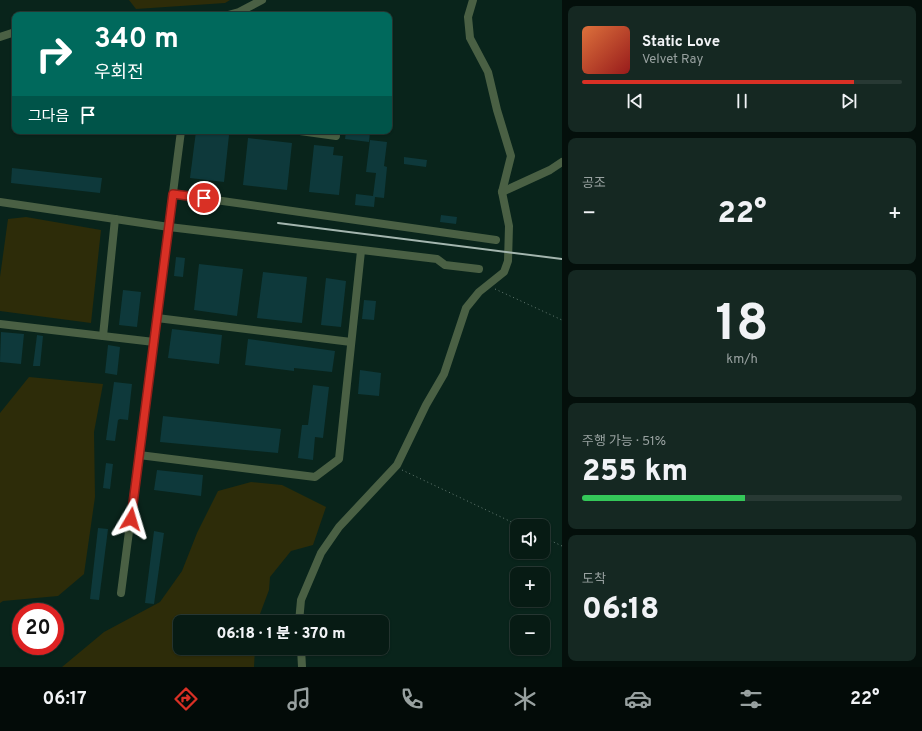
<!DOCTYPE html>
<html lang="ko">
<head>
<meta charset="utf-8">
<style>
  body { margin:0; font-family:Overpass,"Noto Sans KR",sans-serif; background:#152822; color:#f1f3f6; height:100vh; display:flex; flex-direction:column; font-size:15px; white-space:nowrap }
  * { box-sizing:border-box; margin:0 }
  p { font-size:13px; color:#98a1a0 }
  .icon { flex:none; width:22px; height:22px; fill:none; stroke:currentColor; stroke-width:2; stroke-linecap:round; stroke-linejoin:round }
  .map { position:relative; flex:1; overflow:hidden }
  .panel { display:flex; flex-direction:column; gap:6px; padding:6px; background:#040f0b; width:360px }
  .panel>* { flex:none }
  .top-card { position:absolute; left:12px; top:12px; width:380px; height:122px; border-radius:8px; box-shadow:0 1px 3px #0004,0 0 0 1px #283934; background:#00695c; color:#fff; overflow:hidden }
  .fabs { position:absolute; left:510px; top:519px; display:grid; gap:8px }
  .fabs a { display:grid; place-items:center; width:40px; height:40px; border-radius:8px; background:#071b14; box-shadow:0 1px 3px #0004,0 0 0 1px #283934; font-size:20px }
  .speed { position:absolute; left:12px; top:603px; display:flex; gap:8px; font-size:20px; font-weight:700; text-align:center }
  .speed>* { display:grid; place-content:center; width:52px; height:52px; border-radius:50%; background:#071b14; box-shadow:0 1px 3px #0004,0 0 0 1px #283934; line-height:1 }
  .speed .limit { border:6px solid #d22; background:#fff; color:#111 }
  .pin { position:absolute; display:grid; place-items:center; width:34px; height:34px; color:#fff; margin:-17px; border:2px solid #fff; border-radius:50%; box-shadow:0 1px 4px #0007 }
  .me { position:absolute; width:44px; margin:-22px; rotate:7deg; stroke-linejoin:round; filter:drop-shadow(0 0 3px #0008) }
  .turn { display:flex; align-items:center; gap:14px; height:84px; padding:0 16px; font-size:18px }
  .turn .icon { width:52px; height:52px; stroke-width:2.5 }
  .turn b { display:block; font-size:28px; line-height:34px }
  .then { display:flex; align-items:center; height:38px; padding:0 16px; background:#0003; gap:8px; font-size:15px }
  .big { font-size:30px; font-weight:800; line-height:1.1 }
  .panel .card { flex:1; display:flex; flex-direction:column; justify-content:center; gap:6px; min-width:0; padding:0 14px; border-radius:8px; background:#152822 }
  .panel .dial { align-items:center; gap:0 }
  .dial b { font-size:52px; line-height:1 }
  .song { display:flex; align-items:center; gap:12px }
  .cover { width:48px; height:48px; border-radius:6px; background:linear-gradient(135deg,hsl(20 70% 55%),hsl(0 70% 35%)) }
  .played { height:4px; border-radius:2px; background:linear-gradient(90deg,#d93025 85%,#283934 85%) }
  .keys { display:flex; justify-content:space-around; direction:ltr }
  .heat { display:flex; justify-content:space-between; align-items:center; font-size:22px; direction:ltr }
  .charge { height:6px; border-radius:3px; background:linear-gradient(90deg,#34c759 51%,#283934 0) }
  .trip { position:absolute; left:173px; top:615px; width:216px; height:40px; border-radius:8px; background:#071b14; box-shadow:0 1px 3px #0004,0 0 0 1px #283934; font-weight:800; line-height:40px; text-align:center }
  .dock { display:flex; height:64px; justify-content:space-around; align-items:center; background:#030b08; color:#98a1a0 }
  .dock .icon { width:28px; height:28px }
  .dock .selected { color:#d93025 }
  .dock b { font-size:18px; color:#f1f3f6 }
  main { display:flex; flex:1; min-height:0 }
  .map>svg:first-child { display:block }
  .green { fill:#2d2c09 }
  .building { fill:#0e393b }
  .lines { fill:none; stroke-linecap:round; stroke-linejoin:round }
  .path { stroke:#657b73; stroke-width:1; stroke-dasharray:1 3; stroke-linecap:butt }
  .minor { stroke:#4a6044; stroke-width:8 }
  .rail { stroke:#a4b6af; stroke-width:2 }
  .route-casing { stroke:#8d1f18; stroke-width:10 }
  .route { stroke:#d93025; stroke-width:7 }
</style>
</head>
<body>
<main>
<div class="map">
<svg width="562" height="667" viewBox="0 0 562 667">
  <rect width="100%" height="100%" fill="#09241b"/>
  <g class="green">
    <path d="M 129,0 L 230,0 L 225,3 L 136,9 Z"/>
    <path d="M 26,217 L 101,230 L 91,323 L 0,311 L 0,277 L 8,219 Z"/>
    <path d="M 29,377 L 103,384 L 94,432 L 95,497 L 84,574 L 58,596 L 3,601 L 0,603 L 0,413 Z"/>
    <path d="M 251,482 L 282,485 L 326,507 L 313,545 L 291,551 L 270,577 L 269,590 L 257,622 L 180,622 L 180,648 L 255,648 L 254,667 L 62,667 L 104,632 L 160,602 L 182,571 L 197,533 L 218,491 Z"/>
  </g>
  <g class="building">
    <path d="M 196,131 L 229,135 L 224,182 L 190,178 Z"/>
    <path d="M 346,131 L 370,132 L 369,142 L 345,139 Z"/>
    <path d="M 248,138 L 292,143 L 287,190 L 243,185 Z"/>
    <path d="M 370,140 L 387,142 L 384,166 L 387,167 L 384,198 L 375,197 L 374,207 L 355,205 L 356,194 L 373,196 L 376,173 L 366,172 Z"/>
    <path d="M 314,145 L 334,147 L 333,155 L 343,156 L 339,195 L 309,192 Z"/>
    <path d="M 404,157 L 427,160 L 426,167 L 404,164 Z"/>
    <path d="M 12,168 L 102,178 L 100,193 L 11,183 Z"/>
    <path d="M 441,215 L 457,217 L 456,224 L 440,222 Z"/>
    <path d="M 176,257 L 185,258 L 183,277 L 174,276 Z"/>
    <path d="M 199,264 L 243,269 L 237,316 L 194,310 Z"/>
    <path d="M 263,272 L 307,277 L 302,323 L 257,318 Z"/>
    <path d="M 326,278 L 346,281 L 341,327 L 321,325 Z"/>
    <path d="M 123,290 L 141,292 L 137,327 L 119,325 Z"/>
    <path d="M 364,300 L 376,301 L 374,320 L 362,319 Z"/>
    <path d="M 172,329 L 222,335 L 219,364 L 168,358 Z"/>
    <path d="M 1,332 L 24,334 L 21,364 L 0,362 Z"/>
    <path d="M 37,335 L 43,336 L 40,366 L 33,366 Z"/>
    <path d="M 248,339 L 335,351 L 332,372 L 294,368 L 294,371 L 245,365 Z"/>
    <path d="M 108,345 L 120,347 L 117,375 L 105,373 Z"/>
    <path d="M 360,370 L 381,373 L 379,396 L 358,394 Z"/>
    <path d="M 114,382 L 132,384 L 128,420 L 120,419 L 118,420 L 115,441 L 106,440 Z"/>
    <path d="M 313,385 L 329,387 L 323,438 L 315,437 L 313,460 L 298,458 L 302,425 L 308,425 Z"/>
    <path d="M 163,416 L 281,429 L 278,453 L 160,442 Z"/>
    <path d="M 106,463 L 113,464 L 110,489 L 103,488 Z"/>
    <path d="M 157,470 L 203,475 L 201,496 L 154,490 Z"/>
    <path d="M 98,528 L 108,529 L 99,600 L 90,599 Z"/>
    <path d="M 154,531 L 164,533 L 154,604 L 145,603 Z"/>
  </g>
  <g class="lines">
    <g class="path">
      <path d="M 495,289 L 562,320"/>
      <path d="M 402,470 L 520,526"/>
      <path d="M 543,537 L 562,546"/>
    </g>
    <g class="minor">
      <path d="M 228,15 L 239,12 L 262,0"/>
      <path d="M 0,37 L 15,32"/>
      <path d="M 300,131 L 336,136"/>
      <path d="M 502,192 L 550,170 L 562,162"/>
      <path d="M 173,194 L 496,240"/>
      <path d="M 0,202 L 169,227 L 437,259 L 445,265 L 479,269"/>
      <path d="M 157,318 L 351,342"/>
      <path d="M 0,324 L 154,342"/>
      <path d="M 103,336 L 115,219"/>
      <path d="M 139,455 L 315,477 L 339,459 L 361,251"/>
      <path d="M 121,593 L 181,131"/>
      <path d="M 299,622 L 301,600 L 321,553 L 339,527 L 397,465 L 426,405 L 444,374 L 466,308 L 479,292 L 504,272 L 508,261 L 509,226 L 502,192 L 511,156 L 497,110 L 488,72 L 470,38 L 468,17 L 473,0"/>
      <path d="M 301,648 L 302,667"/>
    </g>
    <path class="rail" d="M 278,223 L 562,259"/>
  </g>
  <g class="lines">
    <g class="route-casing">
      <path id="route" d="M 131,519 L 173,194 L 204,198"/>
    </g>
    <use href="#route" class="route"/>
  </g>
</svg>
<div class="fabs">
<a><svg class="icon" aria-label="sound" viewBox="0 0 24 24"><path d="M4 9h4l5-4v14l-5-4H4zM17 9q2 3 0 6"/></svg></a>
<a>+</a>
<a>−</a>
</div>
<div class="speed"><div class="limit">20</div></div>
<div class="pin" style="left:204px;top:198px;background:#d93025"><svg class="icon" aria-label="arrive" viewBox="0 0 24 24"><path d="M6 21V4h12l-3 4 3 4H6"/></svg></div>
<svg class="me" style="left:131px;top:519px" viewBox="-20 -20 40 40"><path d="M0-17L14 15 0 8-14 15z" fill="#d93025" stroke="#fff" stroke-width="4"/></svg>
<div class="trip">06:18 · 1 분 · 370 m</div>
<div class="top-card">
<div class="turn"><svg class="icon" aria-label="right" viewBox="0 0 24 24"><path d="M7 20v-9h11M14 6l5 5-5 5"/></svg><div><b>340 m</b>우회전</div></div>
<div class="then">그다음<svg class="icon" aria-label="arrive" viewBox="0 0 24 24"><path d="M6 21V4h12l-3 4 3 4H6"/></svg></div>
</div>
</div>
<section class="panel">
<div class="card">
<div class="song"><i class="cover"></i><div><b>Static Love</b><p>Velvet Ray</p></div></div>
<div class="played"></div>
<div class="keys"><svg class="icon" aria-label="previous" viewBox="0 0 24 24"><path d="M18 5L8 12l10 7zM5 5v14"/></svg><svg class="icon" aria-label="pause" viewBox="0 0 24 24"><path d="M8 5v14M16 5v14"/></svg><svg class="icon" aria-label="next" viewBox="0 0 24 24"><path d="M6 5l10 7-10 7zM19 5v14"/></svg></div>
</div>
<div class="card"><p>공조</p>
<div class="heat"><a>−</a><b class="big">22°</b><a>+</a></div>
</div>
<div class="card dial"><b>18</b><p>km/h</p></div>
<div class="card"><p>주행 가능 · 51%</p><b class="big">255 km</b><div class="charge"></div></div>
<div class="card"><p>도착</p><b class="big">06:18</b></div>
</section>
</main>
<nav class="dock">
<b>06:17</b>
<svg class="icon selected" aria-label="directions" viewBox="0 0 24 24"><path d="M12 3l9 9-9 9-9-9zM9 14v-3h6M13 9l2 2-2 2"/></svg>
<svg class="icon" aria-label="music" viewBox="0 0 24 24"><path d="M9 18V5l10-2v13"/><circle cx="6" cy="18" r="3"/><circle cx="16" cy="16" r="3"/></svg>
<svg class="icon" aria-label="phone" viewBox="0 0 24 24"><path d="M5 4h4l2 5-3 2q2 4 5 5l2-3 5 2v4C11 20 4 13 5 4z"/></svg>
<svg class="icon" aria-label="climate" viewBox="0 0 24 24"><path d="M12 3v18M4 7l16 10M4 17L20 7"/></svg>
<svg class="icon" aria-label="car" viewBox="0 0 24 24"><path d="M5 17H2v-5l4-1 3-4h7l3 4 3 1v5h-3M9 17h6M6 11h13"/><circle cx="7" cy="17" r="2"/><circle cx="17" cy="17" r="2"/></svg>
<svg class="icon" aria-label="filters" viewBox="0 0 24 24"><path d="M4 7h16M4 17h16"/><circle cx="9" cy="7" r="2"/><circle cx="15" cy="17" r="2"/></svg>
<b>22°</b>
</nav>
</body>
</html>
